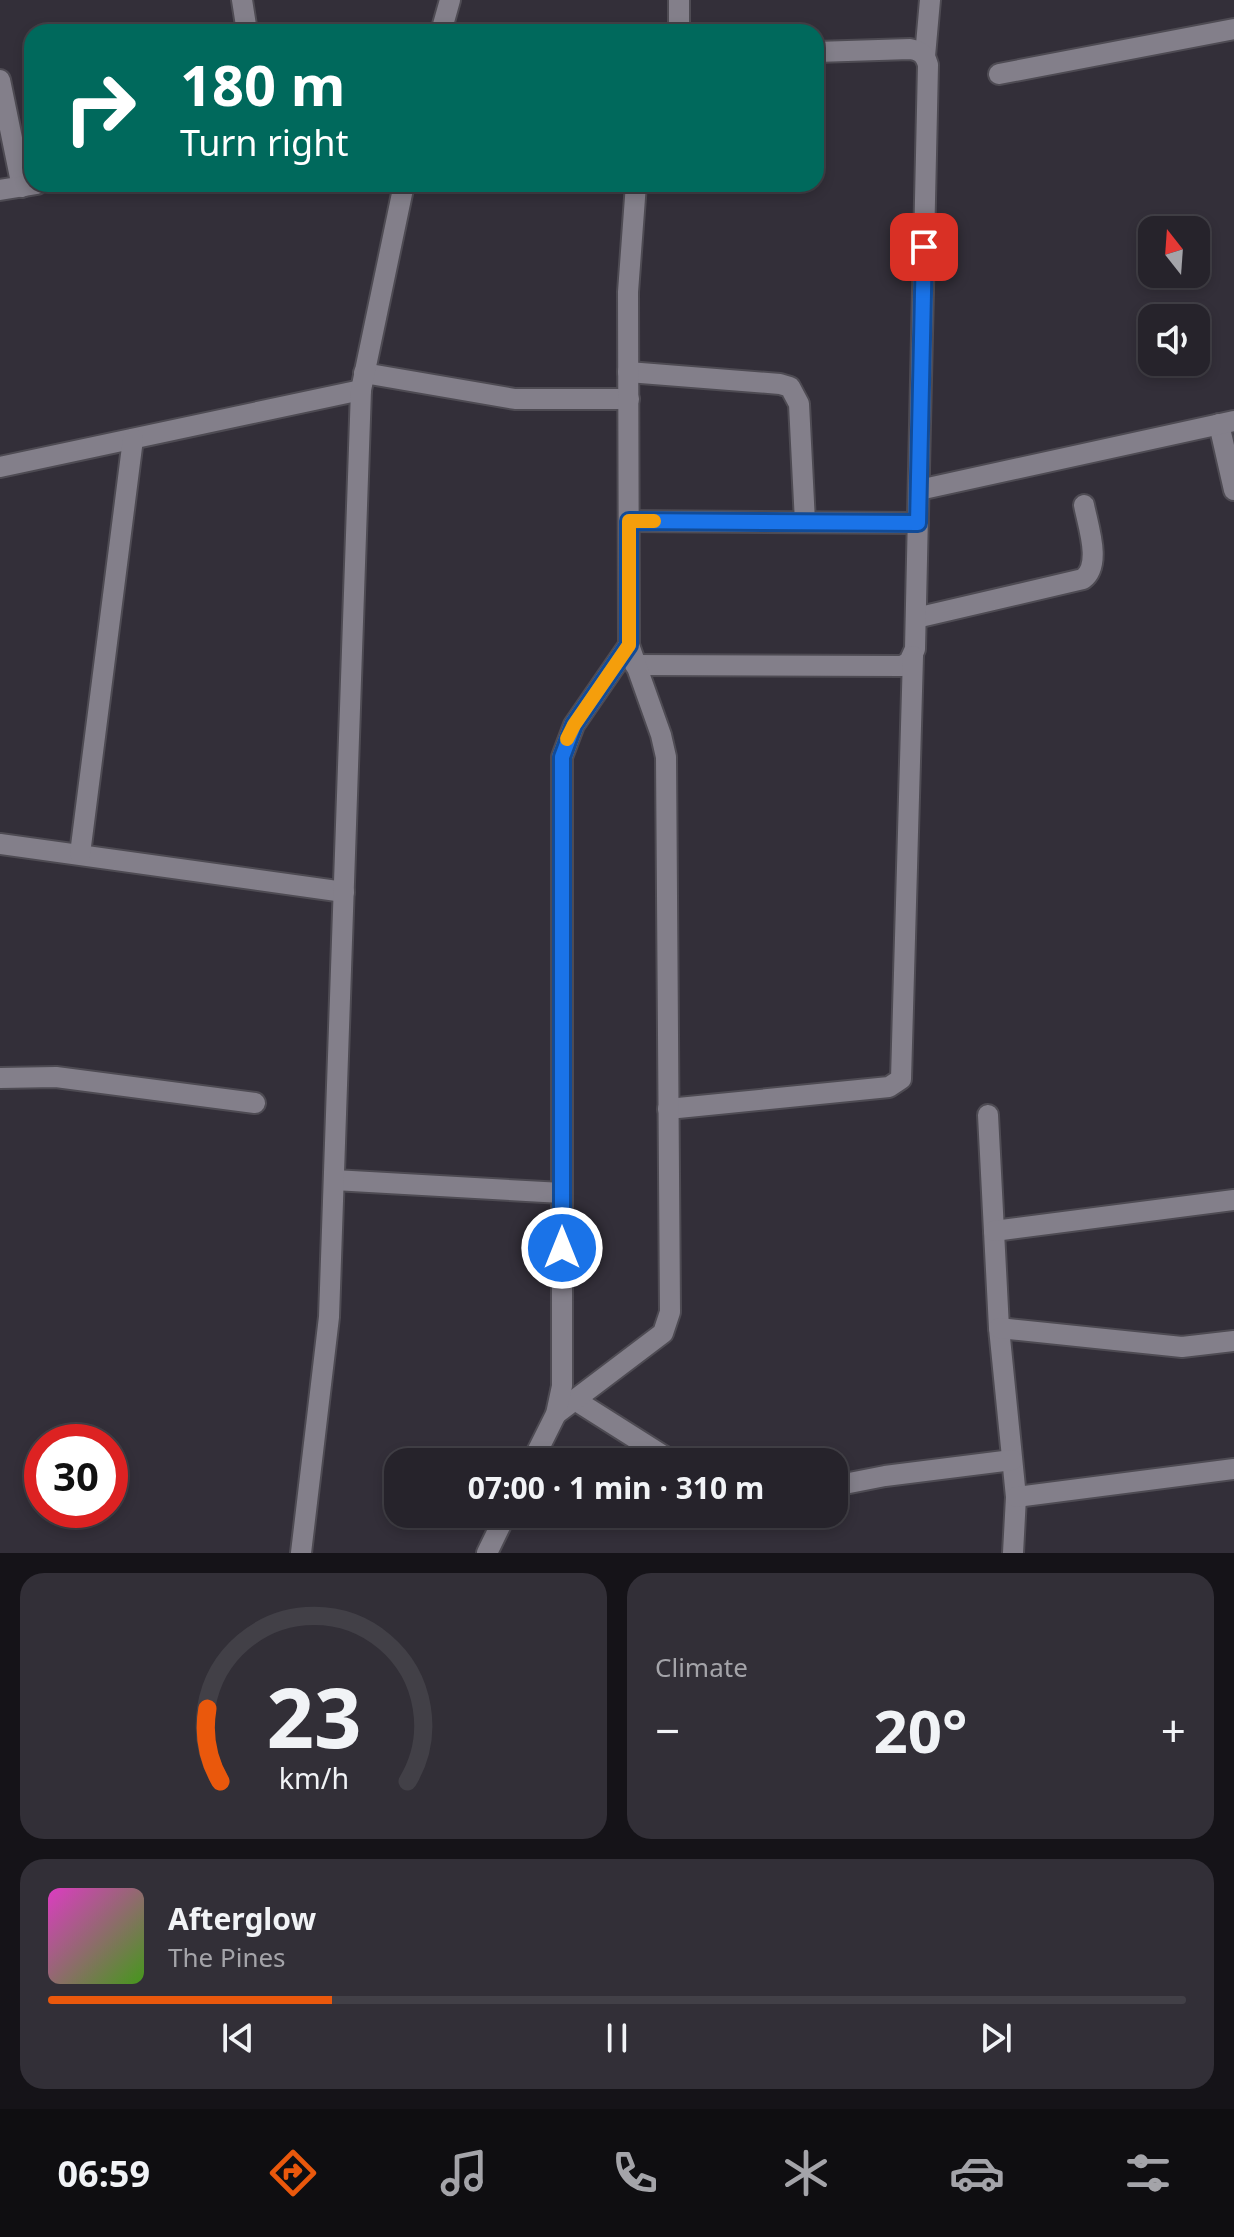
<!DOCTYPE html>
<html lang="en">
<head>
<meta charset="utf-8">
<style>
  body { margin:0; font-family:"Noto Sans",sans-serif; background:#322f37; color:#f1f3f6; height:100vh; display:flex; flex-direction:column; font-size:30px; white-space:nowrap }
  * { box-sizing:border-box; margin:0 }
  p { font-size:26px; color:#a4a4a9 }
  .icon { flex:none; width:44px; height:44px; fill:none; stroke:currentColor; stroke-width:2; stroke-linecap:round; stroke-linejoin:round }
  .map { position:relative; height:1553px; overflow:hidden }
  .panel { display:flex; flex-direction:column; gap:20px; padding:20px; background:#151318; flex:1 }
  .panel>* { flex:none }
  .banner { position:absolute; left:24px; top:24px; width:800px; height:168px; border-radius:24px; box-shadow:0 4px 12px #0003,0 0 0 2px #424047; background:#00695c; color:#fff; overflow:hidden }
  .needle { width:52px; rotate:343deg }
  .tools { position:absolute; left:1138px; top:216px; display:grid; gap:16px }
  .tools a { display:grid; place-items:center; width:72px; height:72px; border-radius:16px; background:#26232b; box-shadow:0 4px 12px #0003,0 0 0 2px #424047; font-size:40px }
  .speed { position:absolute; left:24px; top:1424px; display:flex; gap:16px; font-size:40px; font-weight:700; text-align:center }
  .speed>* { display:grid; place-content:center; width:104px; height:104px; border-radius:50%; background:#26232b; box-shadow:0 4px 12px #0003,0 0 0 2px #424047; line-height:1 }
  .speed .limit { border:12px solid #d22; background:#fff; color:#111 }
  .pin { position:absolute; display:grid; place-items:center; width:68px; height:68px; color:#fff; margin:-34px; border-radius:16px; box-shadow:0 4px 12px #0006 }
  .me { position:absolute; width:88px; margin:-44px; rotate:0deg; stroke-linejoin:round; filter:drop-shadow(0 0 6px #0008) }
  .turn { display:flex; align-items:center; gap:28px; height:168px; padding:0 24px; font-size:36px }
  .turn .icon { width:104px; height:104px; stroke-width:2.5 }
  .turn b { display:block; font-size:56px; line-height:68px }
  .big { font-size:60px; font-weight:700; line-height:1.1 }
  .panel .widget { flex:1; display:flex; flex-direction:column; justify-content:center; gap:12px; min-width:0; padding:0 28px; border-radius:24px; background:#322f37 }
  .panel .dial { align-items:center; gap:0 }
  .dial svg { height:208px; overflow:visible; fill:none; stroke:#424047; stroke-width:7; stroke-linecap:round; text-anchor:middle }
  .dial text { fill:#f1f3f6; stroke:none }
  .song { display:flex; align-items:center; gap:24px }
  .cover { width:96px; height:96px; border-radius:12px; background:linear-gradient(135deg,hsl(310 70% 55%),hsl(100 70% 35%)) }
  .played { height:8px; border-radius:4px; background:linear-gradient(90deg,#ea580c 25%,#424047 25%) }
  .keys { display:flex; justify-content:space-around; direction:ltr }
  .heat { display:flex; justify-content:space-between; align-items:center; font-size:44px; direction:ltr }
  .panel .tiles { flex:1; display:grid; gap:20px; grid-template-columns:1fr 1fr }
  .widget:last-child { grid-column:span 2 }
  .trip { position:absolute; left:384px; top:1448px; width:464px; height:80px; border-radius:24px; background:#26232b; box-shadow:0 4px 12px #0003,0 0 0 2px #424047; font-weight:700; line-height:80px; text-align:center }
  .tab-bar { display:flex; height:128px; justify-content:space-around; align-items:center; background:#0f0e11; color:#a4a4a9 }
  .tab-bar .icon { width:56px; height:56px }
  .tab-bar .on { color:#ea580c }
  .tab-bar b { font-size:36px; color:#f1f3f6 }
  .map>svg:first-child { display:block }
  .lines { fill:none; stroke-linecap:round; stroke-linejoin:round }
  .minor-casing { stroke:#4e4b53; stroke-width:24 }
  .tertiary-casing { stroke:#4e4b53; stroke-width:24 }
  .minor { stroke:#837f8a; stroke-width:20 }
  .tertiary { stroke:#837f8a; stroke-width:20 }
  .route-casing { stroke:#114b97; stroke-width:20 }
  .route { stroke:#1a73e8; stroke-width:14 }
  .slow { stroke:#f59e0b; stroke-width:14 }
</style>
</head>
<body>
<div class="map">
<svg width="1234" height="1553" viewBox="0 0 1234 1553">
  <rect width="100%" height="100%" fill="#332f39"/>
  <g class="lines">
    <g class="minor-casing">
      <g id="minor">
        <path d="M 242,0 L 247,32"/>
        <path d="M 679,32 L 679,0"/>
        <path d="M 925,56 L 930,0"/>
        <path d="M 999,74 L 1234,29"/>
        <path d="M 0,80 L 22,187"/>
        <path d="M 0,190 L 37,184"/>
        <path d="M 628,372 L 780,384 L 790,387 L 799,404 L 805,522"/>
        <path d="M 364,373 L 515,399 L 629,399"/>
        <path d="M 1219,424 L 1234,490"/>
        <path d="M 0,467 L 361,390"/>
        <path d="M 919,490 L 1234,421"/>
        <path d="M 629,521 L 918,523"/>
        <path d="M 916,618 L 1083,579 C 1102,565 1088,526 1084,505"/>
        <path d="M 635,665 L 902,666 L 909,662 L 915,649 L 928,65 C 925,54 921,51 910,49 L 816,52"/>
        <path d="M 0,844 L 344,892"/>
        <path d="M 80,854 L 133,439"/>
        <path d="M 0,1078 L 56,1077 L 255,1103"/>
        <path d="M 668,1109 L 889,1087 L 901,1079 L 913,656"/>
        <path d="M 988,1115 L 999,1328 L 1016,1497 L 1013,1553"/>
        <path d="M 334,1180 L 562,1193"/>
        <path d="M 994,1231 L 1234,1200"/>
        <path d="M 999,1328 L 1182,1347 L 1234,1341"/>
        <path d="M 575,1400 L 673,1462"/>
        <path d="M 556,1414 L 663,1333 L 670,1312 L 666,757 L 661,735 L 629,645 L 628,292 L 636,184"/>
        <path d="M 532,1462 L 556,1414 L 562,1386 L 562,757 L 574,725 L 629,645"/>
        <path d="M 834,1486 L 885,1476 L 1012,1460"/>
        <path d="M 1016,1497 L 1234,1469"/>
        <path d="M 487,1553 L 506,1514"/>
      </g>
    </g>
    <g class="tertiary-casing">
      <g id="tertiary">
        <path d="M 441,32 L 450,0"/>
        <path d="M 301,1553 L 329,1317 L 361,390 L 404,184"/>
      </g>
    </g>
    <use href="#minor" class="minor"/>
    <use href="#tertiary" class="tertiary"/>
  </g>
  <g class="lines">
    <g class="route-casing">
      <path id="route" d="M 562,1248 L 562,757 L 574,725 L 629,645 L 629,521 L 918,523 L 924,247"/>
    </g>
    <use href="#route" class="route"/>
    <path class="slow" d="M 567,739 L 574,725 L 629,645 L 629,521 L 654,521"/>
  </g>
</svg>
<div class="tools">
<a><svg class="needle" viewBox="-14 -14 28 28"><path d="M0-13l5 13h-10z" fill="#e53935"/><path d="M0 13l5-13h-10z" fill="#a4a4a9"/></svg></a>
<a><svg class="icon" aria-label="sound" viewBox="0 0 24 24"><path d="M4 9h4l5-4v14l-5-4H4zM17 9q2 3 0 6"/></svg></a>
</div>
<div class="speed"><div class="limit">30</div></div>
<div class="pin" style="left:924px;top:247px;background:#d93025"><svg class="icon" aria-label="arrive" viewBox="0 0 24 24"><path d="M6 21V4h12l-3 4 3 4H6"/></svg></div>
<svg class="me" style="left:562px;top:1248px" viewBox="-20 -20 40 40"><circle r="17" fill="#1a73e8" stroke="#fff" stroke-width="3"/><path d="M0-11L8 9 0 5-8 9z" fill="#fff"/></svg>
<div class="trip">07:00 · 1 min · 310 m</div>
<div class="banner">
<div class="turn"><svg class="icon" aria-label="right" viewBox="0 0 24 24"><path d="M7 20v-9h11M14 6l5 5-5 5"/></svg><div><b>180 m</b>Turn right</div></div>
</div>
</div>
<section class="panel">
<div class="tiles">
<div class="widget dial"><svg viewBox="0 0 100 80">
<path d="M14 69A42 42 0 1 1 86 69"/>
<path d="M14 69A42 42 0 0 1 9 41" stroke="#ea580c"/>
<text x="50" y="56" font-size="32" font-weight="700">23</text>
<text x="50" y="72" font-size="11">km/h</text>
</svg></div>
<div class="widget"><p>Climate</p>
<div class="heat"><a>−</a><b class="big">20°</b><a>+</a></div>
</div>
<div class="widget">
<div class="song"><i class="cover"></i><div><b>Afterglow</b><p>The Pines</p></div></div>
<div class="played"></div>
<div class="keys"><svg class="icon" aria-label="previous" viewBox="0 0 24 24"><path d="M18 5L8 12l10 7zM5 5v14"/></svg><svg class="icon" aria-label="pause" viewBox="0 0 24 24"><path d="M8 5v14M16 5v14"/></svg><svg class="icon" aria-label="next" viewBox="0 0 24 24"><path d="M6 5l10 7-10 7zM19 5v14"/></svg></div>
</div>
</div>
</section>
<nav class="tab-bar">
<b>06:59</b>
<svg class="icon on" aria-label="directions" viewBox="0 0 24 24"><path d="M12 3l9 9-9 9-9-9zM9 14v-3h6M13 9l2 2-2 2"/></svg>
<svg class="icon" aria-label="music" viewBox="0 0 24 24"><path d="M9 18V5l10-2v13"/><circle cx="6" cy="18" r="3"/><circle cx="16" cy="16" r="3"/></svg>
<svg class="icon" aria-label="phone" viewBox="0 0 24 24"><path d="M5 4h4l2 5-3 2q2 4 5 5l2-3 5 2v4C11 20 4 13 5 4z"/></svg>
<svg class="icon" aria-label="climate" viewBox="0 0 24 24"><path d="M12 3v18M4 7l16 10M4 17L20 7"/></svg>
<svg class="icon" aria-label="car" viewBox="0 0 24 24"><path d="M5 17H2v-5l4-1 3-4h7l3 4 3 1v5h-3M9 17h6M6 11h13"/><circle cx="7" cy="17" r="2"/><circle cx="17" cy="17" r="2"/></svg>
<svg class="icon" aria-label="filters" viewBox="0 0 24 24"><path d="M4 7h16M4 17h16"/><circle cx="9" cy="7" r="2"/><circle cx="15" cy="17" r="2"/></svg>
</nav>
</body>
</html>
